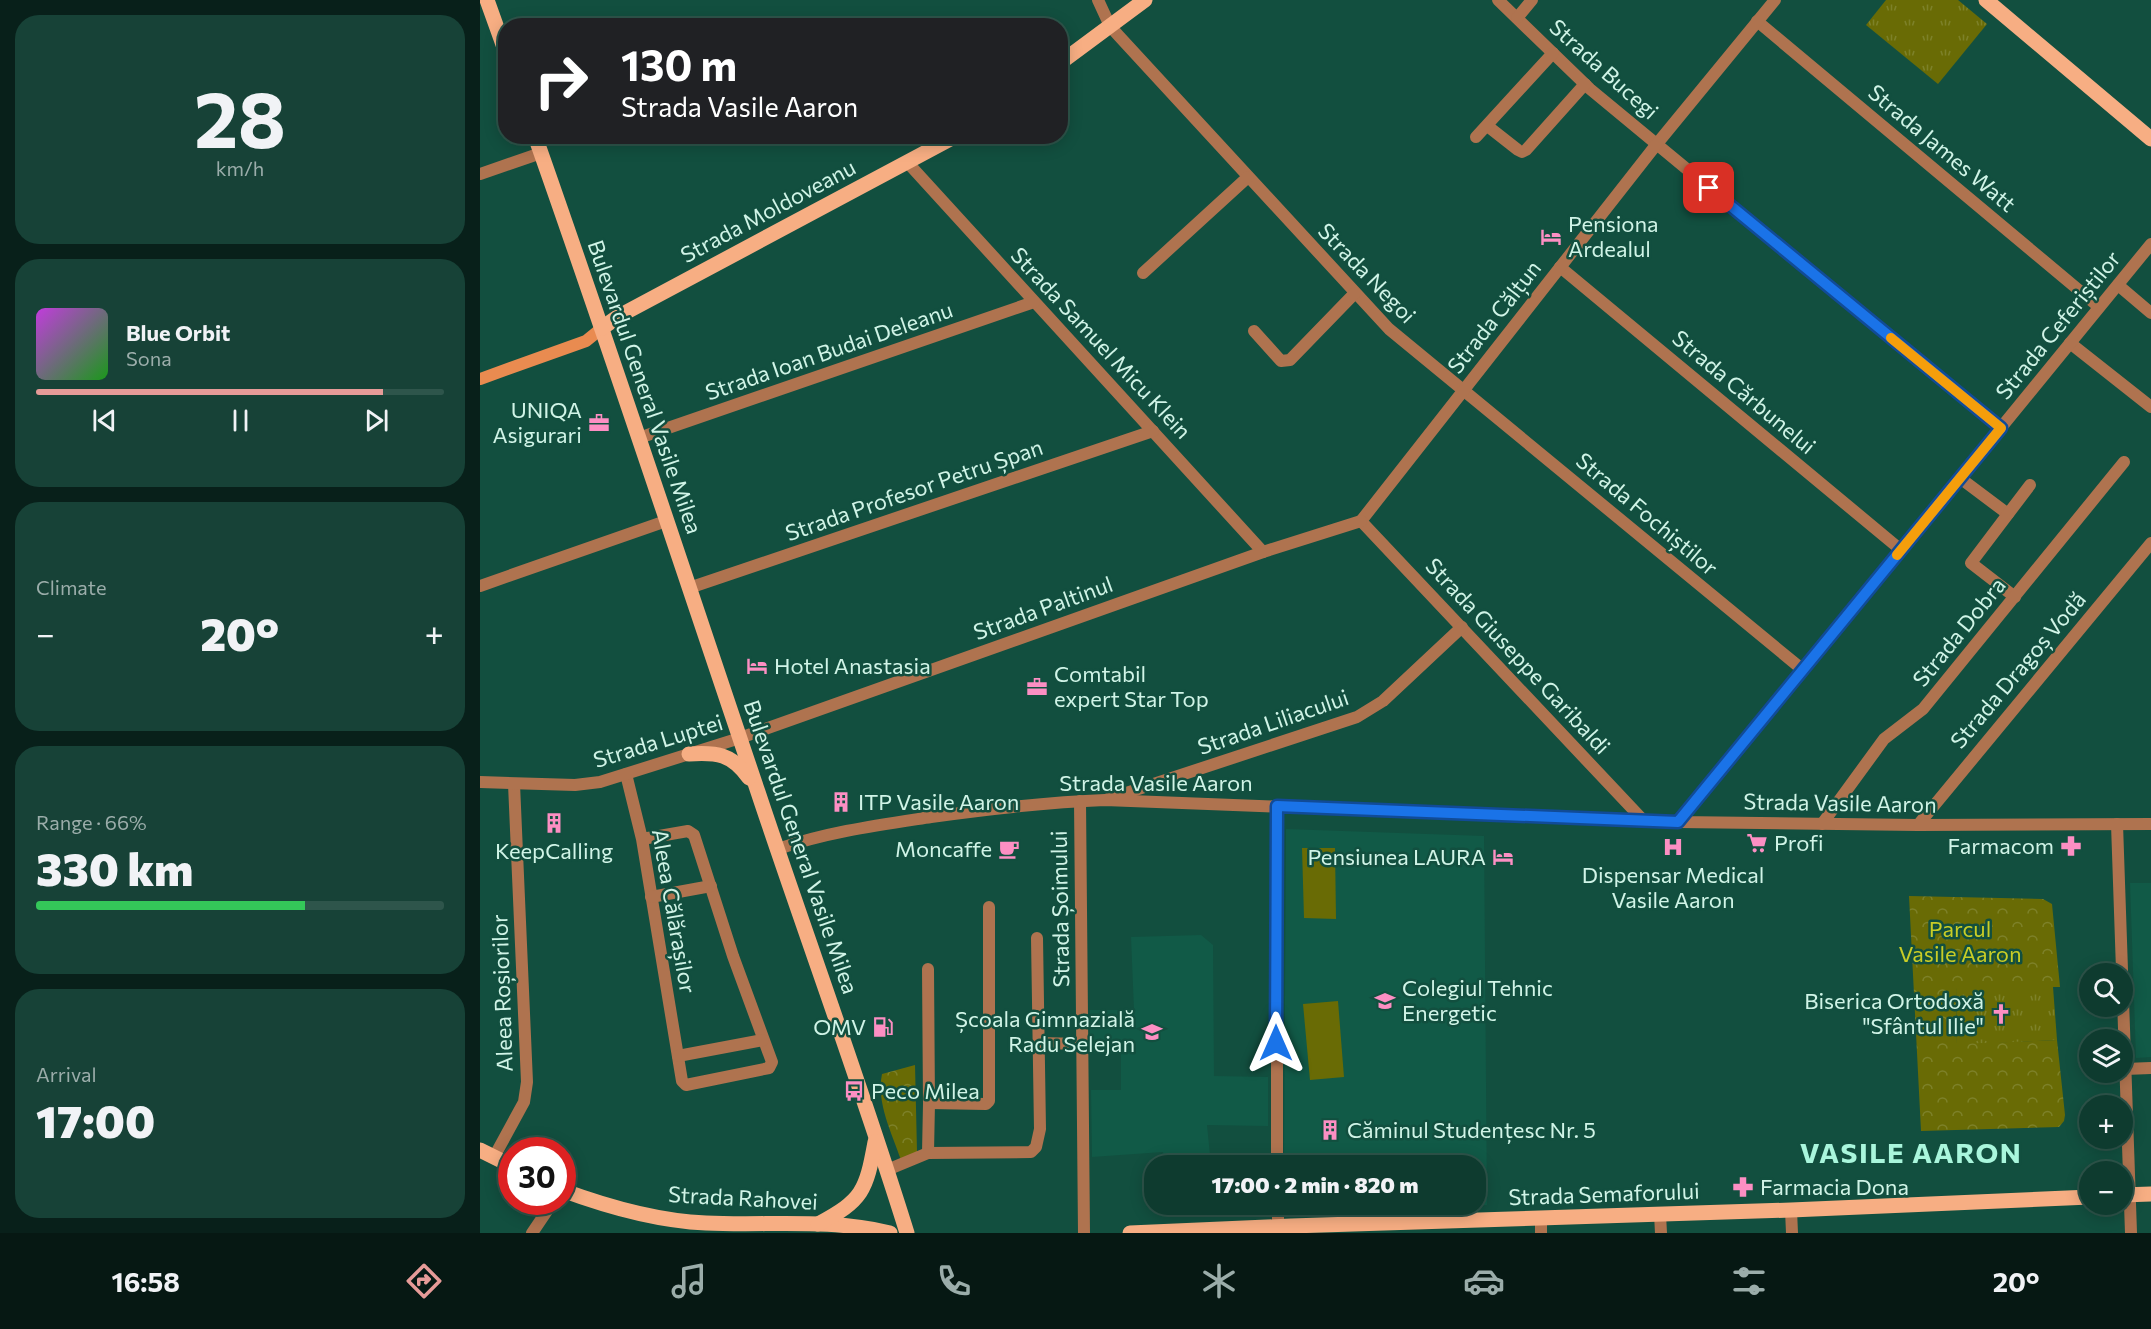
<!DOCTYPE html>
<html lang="en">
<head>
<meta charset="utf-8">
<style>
  body { margin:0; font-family:Commissioner,sans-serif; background:#174237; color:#f1f3f6; height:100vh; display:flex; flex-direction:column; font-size:22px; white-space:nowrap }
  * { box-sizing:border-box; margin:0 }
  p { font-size:20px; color:#9badaa }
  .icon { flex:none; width:33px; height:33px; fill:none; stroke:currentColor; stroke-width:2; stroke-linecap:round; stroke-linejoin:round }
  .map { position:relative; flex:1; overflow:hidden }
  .side { display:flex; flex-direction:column; gap:15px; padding:15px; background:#08201a; width:480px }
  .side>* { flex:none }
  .banner { position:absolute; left:18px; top:18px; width:570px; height:126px; border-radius:24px; box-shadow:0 3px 15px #0003,0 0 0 2px #2e554b; background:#202124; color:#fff; overflow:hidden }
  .fabs { position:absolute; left:1599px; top:963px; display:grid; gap:12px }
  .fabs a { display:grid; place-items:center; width:54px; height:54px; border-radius:50%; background:#0e3b2f; box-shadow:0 3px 15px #0003,0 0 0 2px #2e554b; font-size:30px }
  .speed { position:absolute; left:18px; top:1137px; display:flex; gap:12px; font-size:30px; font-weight:700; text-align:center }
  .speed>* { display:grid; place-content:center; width:78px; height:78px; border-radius:50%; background:#0e3b2f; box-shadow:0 3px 15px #0003,0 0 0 2px #2e554b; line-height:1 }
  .speed .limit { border:9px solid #d22; background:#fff; color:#111 }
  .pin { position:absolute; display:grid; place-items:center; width:51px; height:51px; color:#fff; margin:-26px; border-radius:12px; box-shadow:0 3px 9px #0006 }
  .me { position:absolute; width:66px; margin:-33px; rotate:0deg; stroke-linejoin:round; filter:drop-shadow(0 0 4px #0008) }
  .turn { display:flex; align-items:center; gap:21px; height:126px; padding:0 24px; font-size:27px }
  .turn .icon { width:78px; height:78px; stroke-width:2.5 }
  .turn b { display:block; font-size:42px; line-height:51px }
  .big { font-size:45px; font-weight:800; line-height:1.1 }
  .side .widget { flex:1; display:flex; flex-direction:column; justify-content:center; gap:9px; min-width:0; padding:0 21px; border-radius:24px; background:#174237 }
  .side .dial { align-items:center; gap:0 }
  .dial b { font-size:78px; line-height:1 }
  .song { display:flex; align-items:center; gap:18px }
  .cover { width:72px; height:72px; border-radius:9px; background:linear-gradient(135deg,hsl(290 70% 55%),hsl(120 70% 35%)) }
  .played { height:6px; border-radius:3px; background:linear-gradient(90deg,#e69b98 85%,#2e554b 85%) }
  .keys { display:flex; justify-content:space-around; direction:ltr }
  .heat { display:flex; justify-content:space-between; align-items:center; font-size:33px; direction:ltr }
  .charge { height:9px; border-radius:4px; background:linear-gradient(90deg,#34c759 66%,#2e554b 0) }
  .trip { position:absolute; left:664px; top:1155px; width:342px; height:60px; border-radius:24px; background:#0e3b2f; box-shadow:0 3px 15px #0003,0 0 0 2px #2e554b; font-weight:800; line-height:60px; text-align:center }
  .tab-bar { display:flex; height:96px; justify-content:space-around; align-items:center; background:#061813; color:#9badaa }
  .tab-bar .icon { width:42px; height:42px }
  .tab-bar .on { color:#e69b98 }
  .tab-bar b { font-size:27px; color:#f1f3f6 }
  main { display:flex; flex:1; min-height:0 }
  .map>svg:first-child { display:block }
  .built { fill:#115a47 }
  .grass { fill:url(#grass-tufts) }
  .park { fill:url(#park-crowns) }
  .pitch { fill:#696b05 }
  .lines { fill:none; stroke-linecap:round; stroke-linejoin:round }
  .minor { stroke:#af734f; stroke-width:12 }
  .tertiary { stroke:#af734f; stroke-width:12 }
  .secondary { stroke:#e98b50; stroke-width:12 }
  .primary { stroke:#f7ae83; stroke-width:15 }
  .route-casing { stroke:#114b97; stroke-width:15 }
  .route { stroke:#1a73e8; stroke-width:10 }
  .slow { stroke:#f59e0b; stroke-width:10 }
  .labels { text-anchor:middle; stroke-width:5; stroke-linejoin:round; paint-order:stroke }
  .street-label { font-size:22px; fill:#d0f4e7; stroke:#124f3f }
  .poi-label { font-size:22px; fill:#d0f4e7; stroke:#124f3f; text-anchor:start }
  .park-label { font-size:22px; fill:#c9cd26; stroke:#124f3f }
  .district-label { font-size:28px; font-weight:bold; letter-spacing:1.5px; fill:#a9f6dc; stroke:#124f3f }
</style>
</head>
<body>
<main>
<section class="side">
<div class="widget dial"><b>28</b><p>km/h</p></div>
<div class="widget">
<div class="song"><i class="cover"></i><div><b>Blue Orbit</b><p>Sona</p></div></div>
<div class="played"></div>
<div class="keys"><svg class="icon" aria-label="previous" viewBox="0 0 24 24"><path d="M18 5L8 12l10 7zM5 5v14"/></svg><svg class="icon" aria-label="pause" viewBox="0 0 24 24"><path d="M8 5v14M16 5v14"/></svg><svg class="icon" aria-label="next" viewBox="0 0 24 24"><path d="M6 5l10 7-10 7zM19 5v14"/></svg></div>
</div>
<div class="widget"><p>Climate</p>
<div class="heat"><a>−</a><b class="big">20°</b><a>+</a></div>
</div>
<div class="widget"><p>Range · 66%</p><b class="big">330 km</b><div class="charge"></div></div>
<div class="widget"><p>Arrival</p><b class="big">17:00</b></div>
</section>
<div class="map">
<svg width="1671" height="1233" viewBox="0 0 1671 1233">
  <defs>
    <pattern id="grass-tufts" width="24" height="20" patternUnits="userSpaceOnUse" patternTransform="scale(1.5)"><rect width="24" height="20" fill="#696b05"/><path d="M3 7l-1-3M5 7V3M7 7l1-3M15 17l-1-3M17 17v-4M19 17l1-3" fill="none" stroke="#7d8129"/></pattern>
    <pattern id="park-crowns" width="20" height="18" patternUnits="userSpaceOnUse" patternTransform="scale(1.5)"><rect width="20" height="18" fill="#696b05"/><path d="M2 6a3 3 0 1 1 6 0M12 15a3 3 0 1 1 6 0" fill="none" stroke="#7d8129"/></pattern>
  </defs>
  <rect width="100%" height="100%" fill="#124f3f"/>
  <g class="built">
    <path d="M 806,829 L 1004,836 L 1007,1205 L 833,1209 L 833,1204 L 996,1204 L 996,1166 L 804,1166 Z"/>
    <path d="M 1650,883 L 1671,883 L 1671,1057 L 1656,1058 Z"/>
    <path d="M 721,935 L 733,945 L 734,1076 L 788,1077 L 788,1126 L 727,1125 L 731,1165 L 684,1165 L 683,1152 L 612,1157 L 611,1090 L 641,1090 L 641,1054 L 610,1053 L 610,1010 L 654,1010 L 651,937 Z"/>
  </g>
  <g class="grass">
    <path d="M 1406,0 L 1478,0 L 1507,24 L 1458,84 L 1386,25 Z"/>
    <path d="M 1476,987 L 1573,987 L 1577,1040 L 1477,1045 Z"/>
  </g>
  <g class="park">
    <path d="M 1429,896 L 1563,899 L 1572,904 L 1580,987 L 1476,987 L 1477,1044 L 1577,1040 L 1585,1115 L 1584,1121 L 1579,1127 L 1441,1131 Z"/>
    <path d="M 435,1065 L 437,1152 L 421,1160 C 412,1133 396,1103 402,1074 Z"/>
  </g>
  <g class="pitch">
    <path d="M 822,848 L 855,848 L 856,919 L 824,918 Z"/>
    <path d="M 858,1001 L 864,1077 L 830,1080 L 823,1004 Z"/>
  </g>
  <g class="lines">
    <g class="minor">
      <path d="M 618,0 L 630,26 L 638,35 L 909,329 L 1323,670"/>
      <path d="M 1018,0 L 1110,89 L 1520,428"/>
      <path d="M 1037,18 L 1052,0"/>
      <path d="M 1277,21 L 1619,307"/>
      <path d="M 1010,128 L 1038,150 L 1042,152 L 1046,150 L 1105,84"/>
      <path d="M 996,137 L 1073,53"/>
      <path d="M 428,163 L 783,552"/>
      <path d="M 0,174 L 61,153"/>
      <path d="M 1080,267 L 1421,550"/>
      <path d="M 663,273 L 768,177"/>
      <path d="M 1638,285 L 1671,313"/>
      <path d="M 774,331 L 801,361 L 810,360 L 875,293"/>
      <path d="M 1590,343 L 1671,407"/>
      <path d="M 159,438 L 554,302"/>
      <path d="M 1480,478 L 1528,514"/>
      <path d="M 881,521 L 1176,145 L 1295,0"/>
      <path d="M 881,521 L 1163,820"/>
      <path d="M 0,586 L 186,521"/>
      <path d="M 209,588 L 673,431"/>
      <path d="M 1535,597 L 1491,563 L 1550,485"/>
      <path d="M 260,738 L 783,552 L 881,521"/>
      <path d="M 146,774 L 162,839 L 202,1081 L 206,1085 L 289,1068 L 292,1062 L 253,956 L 214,835 L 208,831 L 162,839"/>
      <path d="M 628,799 L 877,717 L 903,701 L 982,627"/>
      <path d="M 600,801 L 604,1233"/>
      <path d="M 797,806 L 797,1166"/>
      <path d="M 1342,824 L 1404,739 L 1443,709 L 1644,462"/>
      <path d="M 1637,824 L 1651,1233"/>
      <path d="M 1438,825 L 1671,543"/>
      <path d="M 171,897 L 231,886"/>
      <path d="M 558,1043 L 603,1044"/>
      <path d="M 198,1056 L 283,1040"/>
      <path d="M 1645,1069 L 1671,1068"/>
      <path d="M 449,1103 L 506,1104 L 509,1101 L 509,907"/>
      <path d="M 448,1153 L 449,1103 L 448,969"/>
      <path d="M 14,1157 L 44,1102 L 47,1082 L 34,784"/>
      <path d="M 407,1170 L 448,1153 L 551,1152 L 556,1147 L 560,1129 L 557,938"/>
      <path d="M 1311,1210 L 1312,1233"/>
      <path d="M 1180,1214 L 1181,1233"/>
      <path d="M 798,1226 L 798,1204"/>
      <path d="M 52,1233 L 73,1202"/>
      <path d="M 1061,1233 L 1061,1219"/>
    </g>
    <g class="tertiary">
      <path d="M 0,782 L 95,785 L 120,782 L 260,738"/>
      <path d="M 1199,822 L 1671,244"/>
      <path d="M 298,849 C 347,832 399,825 451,817 C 509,809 567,802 625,800 L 1199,822 L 1438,825 L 1671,824"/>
    </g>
    <path class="secondary" d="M 0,379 L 106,341 L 122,328"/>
    <g class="primary">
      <path d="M 7,0 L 26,53"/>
      <path d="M 1506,0 L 1671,139"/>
      <path d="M 580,63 L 665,0"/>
      <path d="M 55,136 C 132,354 204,573 278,792 C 327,939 381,1085 427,1233"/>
      <path d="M 122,328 L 139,316 L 476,136"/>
      <path d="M 209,754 C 237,752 252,754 269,778"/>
      <path d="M 0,1150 L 32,1166"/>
      <path d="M 82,1190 C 128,1207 177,1221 226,1223 C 287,1226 349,1218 410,1233"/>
      <path d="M 1642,1195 L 1671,1194"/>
      <path d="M 338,1224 C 383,1200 386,1191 395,1142"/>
      <path d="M 650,1233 L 811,1226 L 1311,1210 L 1610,1197"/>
    </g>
  </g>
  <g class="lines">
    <g class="route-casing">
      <path id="route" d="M 796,1043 L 797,806 L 1198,822 L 1521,428 L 1229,188"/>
    </g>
    <use href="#route" class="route"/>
    <path class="slow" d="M 1411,338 L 1521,428 L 1417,555"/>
  </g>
  <defs>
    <g id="hotel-bare" transform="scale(1.62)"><path d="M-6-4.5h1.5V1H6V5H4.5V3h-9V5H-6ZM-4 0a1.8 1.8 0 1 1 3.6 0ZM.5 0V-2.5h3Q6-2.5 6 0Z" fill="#fc8fc3" stroke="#124f3f" stroke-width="2.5" paint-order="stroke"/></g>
    <g id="office-bare" transform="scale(1.62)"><path d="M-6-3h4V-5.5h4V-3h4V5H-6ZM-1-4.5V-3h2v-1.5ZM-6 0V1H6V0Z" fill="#fc8fc3" stroke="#124f3f" stroke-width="2.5" paint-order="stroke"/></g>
    <g id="building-bare" transform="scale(1.62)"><path d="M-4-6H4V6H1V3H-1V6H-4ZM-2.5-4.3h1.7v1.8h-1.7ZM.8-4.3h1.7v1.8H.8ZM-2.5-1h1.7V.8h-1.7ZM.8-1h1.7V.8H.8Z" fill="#fc8fc3" stroke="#124f3f" stroke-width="2.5" paint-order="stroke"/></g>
    <g id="supermarket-bare" transform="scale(1.62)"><path d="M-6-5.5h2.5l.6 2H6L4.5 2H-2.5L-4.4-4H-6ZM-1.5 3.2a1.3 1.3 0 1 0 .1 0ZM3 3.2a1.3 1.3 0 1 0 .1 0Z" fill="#fc8fc3" stroke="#124f3f" stroke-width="2.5" paint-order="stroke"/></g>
    <g id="pharmacy-bare" transform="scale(1.62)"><path d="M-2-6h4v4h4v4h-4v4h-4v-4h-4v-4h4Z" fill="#fc8fc3" stroke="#124f3f" stroke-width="2.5" paint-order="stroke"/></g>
    <g id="hospital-bare" transform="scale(1.62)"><path d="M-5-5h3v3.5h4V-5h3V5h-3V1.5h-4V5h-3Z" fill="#fc8fc3" stroke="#124f3f" stroke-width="2.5" paint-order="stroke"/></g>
    <g id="cafe-bare" transform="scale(1.62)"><path d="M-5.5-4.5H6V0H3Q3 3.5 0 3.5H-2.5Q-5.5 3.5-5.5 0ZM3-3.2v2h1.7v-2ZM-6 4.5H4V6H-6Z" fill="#fc8fc3" stroke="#124f3f" stroke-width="2.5" paint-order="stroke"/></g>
    <g id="school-bare" transform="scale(1.62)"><path d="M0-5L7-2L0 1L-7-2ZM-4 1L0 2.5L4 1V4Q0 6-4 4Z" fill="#fc8fc3" stroke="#124f3f" stroke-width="2.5" paint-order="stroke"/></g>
    <g id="church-bare" transform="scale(1.62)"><path d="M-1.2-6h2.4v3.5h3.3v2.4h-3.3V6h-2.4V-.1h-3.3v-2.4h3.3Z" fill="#fc8fc3" stroke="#124f3f" stroke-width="2.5" paint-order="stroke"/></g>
    <g id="fuel-bare" transform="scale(1.62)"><path d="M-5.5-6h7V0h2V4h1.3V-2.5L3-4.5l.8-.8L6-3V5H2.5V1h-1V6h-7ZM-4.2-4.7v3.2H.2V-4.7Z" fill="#fc8fc3" stroke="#124f3f" stroke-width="2.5" paint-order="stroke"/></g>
    <g id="bus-bare" transform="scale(1.62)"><path d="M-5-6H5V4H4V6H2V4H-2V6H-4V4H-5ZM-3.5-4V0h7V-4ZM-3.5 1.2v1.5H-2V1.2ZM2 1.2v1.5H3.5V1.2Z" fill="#fc8fc3" stroke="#124f3f" stroke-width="2.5" paint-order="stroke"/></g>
  </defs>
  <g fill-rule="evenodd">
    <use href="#hotel-bare" x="1071" y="237"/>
    <use href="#office-bare" x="119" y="423"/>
    <use href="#hotel-bare" x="277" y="666"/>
    <use href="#office-bare" x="557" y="687"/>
    <use href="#building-bare" x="361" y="802"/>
    <use href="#building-bare" x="74" y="823"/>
    <use href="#supermarket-bare" x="1277" y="843"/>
    <use href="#pharmacy-bare" x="1591" y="846"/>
    <use href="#hospital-bare" x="1193" y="847"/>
    <use href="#cafe-bare" x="529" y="849"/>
    <use href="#hotel-bare" x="1023" y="857"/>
    <use href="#school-bare" x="905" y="1001"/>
    <use href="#church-bare" x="1521" y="1014"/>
    <use href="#fuel-bare" x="403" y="1027"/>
    <use href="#school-bare" x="672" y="1032"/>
    <use href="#bus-bare" x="374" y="1091"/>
    <use href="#building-bare" x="850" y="1130"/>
    <use href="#pharmacy-bare" x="1263" y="1187"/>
  </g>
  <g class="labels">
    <g class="street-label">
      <text transform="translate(1124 69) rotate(42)" y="8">Strada Bucegi</text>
      <text transform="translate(1462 148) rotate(40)" y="8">Strada James Watt</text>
      <text transform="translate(288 211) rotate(-28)" y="8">Strada Moldoveanu</text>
      <text transform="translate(887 273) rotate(46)" y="8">Strada Negoi</text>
      <text transform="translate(1014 317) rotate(-52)" y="8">Strada Călțun</text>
      <text transform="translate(1578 325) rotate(-51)" y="8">Strada Ceferiștilor</text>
      <text transform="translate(621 343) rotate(47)" y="8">Strada Samuel Micu Klein</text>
      <text transform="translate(349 351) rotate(-19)" y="8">Strada Ioan Budai Deleanu</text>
      <text transform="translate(165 387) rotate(71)" y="8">Bulevardul General Vasile Milea</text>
      <text transform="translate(1264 392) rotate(40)" y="8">Strada Cărbunelui</text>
      <text transform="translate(434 490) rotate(-19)" y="8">Strada Profesor Petru Șpan</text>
      <text transform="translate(1167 514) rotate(40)" y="8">Strada Fochiștilor</text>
      <text transform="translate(563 608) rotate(-20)" y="8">Strada Paltinul</text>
      <text transform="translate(1479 632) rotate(-51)" y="8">Strada Dobra</text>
      <text transform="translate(1038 656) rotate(47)" y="8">Strada Giuseppe Garibaldi</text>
      <text transform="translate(1538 670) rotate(-50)" y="8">Strada Dragoș Vodă</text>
      <text transform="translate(793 722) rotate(-19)" y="8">Strada Liliacului</text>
      <text transform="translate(178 741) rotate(-17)" y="8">Strada Luptei</text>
      <text x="676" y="791">Strada Vasile Aaron</text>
      <text transform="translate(1360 803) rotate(1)" y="8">Strada Vasile Aaron</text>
      <text transform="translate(321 847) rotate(71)" y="8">Bulevardul General Vasile Milea</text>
      <text transform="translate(580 909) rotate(-91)" y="8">Strada Șoimului</text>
      <text transform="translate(194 911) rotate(80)" y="8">Aleea Călărașilor</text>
      <text transform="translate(22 993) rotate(-92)" y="8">Aleea Roșiorilor</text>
      <text transform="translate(1124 1194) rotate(-2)" y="8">Strada Semaforului</text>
      <text transform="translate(263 1198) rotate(3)" y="8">Strada Rahovei</text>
    </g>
    <g class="poi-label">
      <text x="1088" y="232">Pensiona<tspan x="1088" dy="25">Ardealul</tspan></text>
      <text x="102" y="418" text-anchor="end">UNIQA<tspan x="102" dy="25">Asigurari</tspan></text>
      <text x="294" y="674">Hotel Anastasia</text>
      <text x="574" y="682">Comtabil<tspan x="574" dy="25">expert Star Top</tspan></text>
      <text x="378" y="810">ITP Vasile Aaron</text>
      <text x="1294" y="851">Profi</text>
      <text x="1574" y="854" text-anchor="end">Farmacom</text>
      <text x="512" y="857" text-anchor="end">Moncaffe</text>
      <text x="74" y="859" text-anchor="middle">KeepCalling</text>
      <text x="1006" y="865" text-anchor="end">Pensiunea LAURA</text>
      <text x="1193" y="883" text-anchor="middle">Dispensar Medical<tspan x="1193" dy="25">Vasile Aaron</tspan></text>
      <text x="922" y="996">Colegiul Tehnic<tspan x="922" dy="25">Energetic</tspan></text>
      <text x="1504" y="1009" text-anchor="end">Biserica Ortodoxă<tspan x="1504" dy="25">"Sfântul Ilie"</tspan></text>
      <text x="655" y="1027" text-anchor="end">Școala Gimnazială<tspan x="655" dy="25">Radu Selejan</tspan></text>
      <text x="386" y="1035" text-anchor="end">OMV</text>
      <text x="391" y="1099">Peco Milea</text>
      <text x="867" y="1138">Căminul Studențesc Nr. 5</text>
      <text x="1280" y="1195">Farmacia Dona</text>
    </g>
    <g class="park-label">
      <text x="1480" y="937">Parcul<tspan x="1480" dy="25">Vasile Aaron</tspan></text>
    </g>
    <g class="district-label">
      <text x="1431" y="1163">VASILE AARON</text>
    </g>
  </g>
</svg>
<div class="fabs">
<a><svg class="icon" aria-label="search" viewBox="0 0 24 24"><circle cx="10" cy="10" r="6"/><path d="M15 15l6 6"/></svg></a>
<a><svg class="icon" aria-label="layers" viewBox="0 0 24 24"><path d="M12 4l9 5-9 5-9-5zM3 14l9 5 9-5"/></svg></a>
<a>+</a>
<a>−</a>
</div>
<div class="speed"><div class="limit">30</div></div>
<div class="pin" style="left:1229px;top:188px;background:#d93025"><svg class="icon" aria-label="arrive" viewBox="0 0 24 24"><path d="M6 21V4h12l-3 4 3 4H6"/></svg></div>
<svg class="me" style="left:796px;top:1043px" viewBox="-20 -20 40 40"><path d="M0-17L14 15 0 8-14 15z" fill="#1a73e8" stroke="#fff" stroke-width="4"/></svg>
<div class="trip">17:00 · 2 min · 820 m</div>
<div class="banner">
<div class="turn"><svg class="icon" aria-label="right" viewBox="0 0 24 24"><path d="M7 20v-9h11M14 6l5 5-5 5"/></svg><div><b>130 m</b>Strada Vasile Aaron</div></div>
</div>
</div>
</main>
<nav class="tab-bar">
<b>16:58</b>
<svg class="icon on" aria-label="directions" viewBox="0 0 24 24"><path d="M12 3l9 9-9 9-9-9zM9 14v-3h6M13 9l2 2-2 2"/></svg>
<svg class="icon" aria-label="music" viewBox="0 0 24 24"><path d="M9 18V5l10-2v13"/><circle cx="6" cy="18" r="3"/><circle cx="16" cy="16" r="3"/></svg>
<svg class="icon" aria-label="phone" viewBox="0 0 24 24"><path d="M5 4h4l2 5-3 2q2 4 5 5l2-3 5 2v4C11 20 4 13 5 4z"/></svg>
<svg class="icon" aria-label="climate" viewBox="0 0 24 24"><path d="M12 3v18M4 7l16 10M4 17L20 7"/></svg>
<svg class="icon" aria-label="car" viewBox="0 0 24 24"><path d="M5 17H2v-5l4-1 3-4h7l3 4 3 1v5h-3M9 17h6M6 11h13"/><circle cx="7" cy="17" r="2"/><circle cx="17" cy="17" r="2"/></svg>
<svg class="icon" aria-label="filters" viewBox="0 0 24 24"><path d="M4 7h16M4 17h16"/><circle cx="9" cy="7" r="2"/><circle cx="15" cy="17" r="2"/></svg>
<b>20°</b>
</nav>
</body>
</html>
